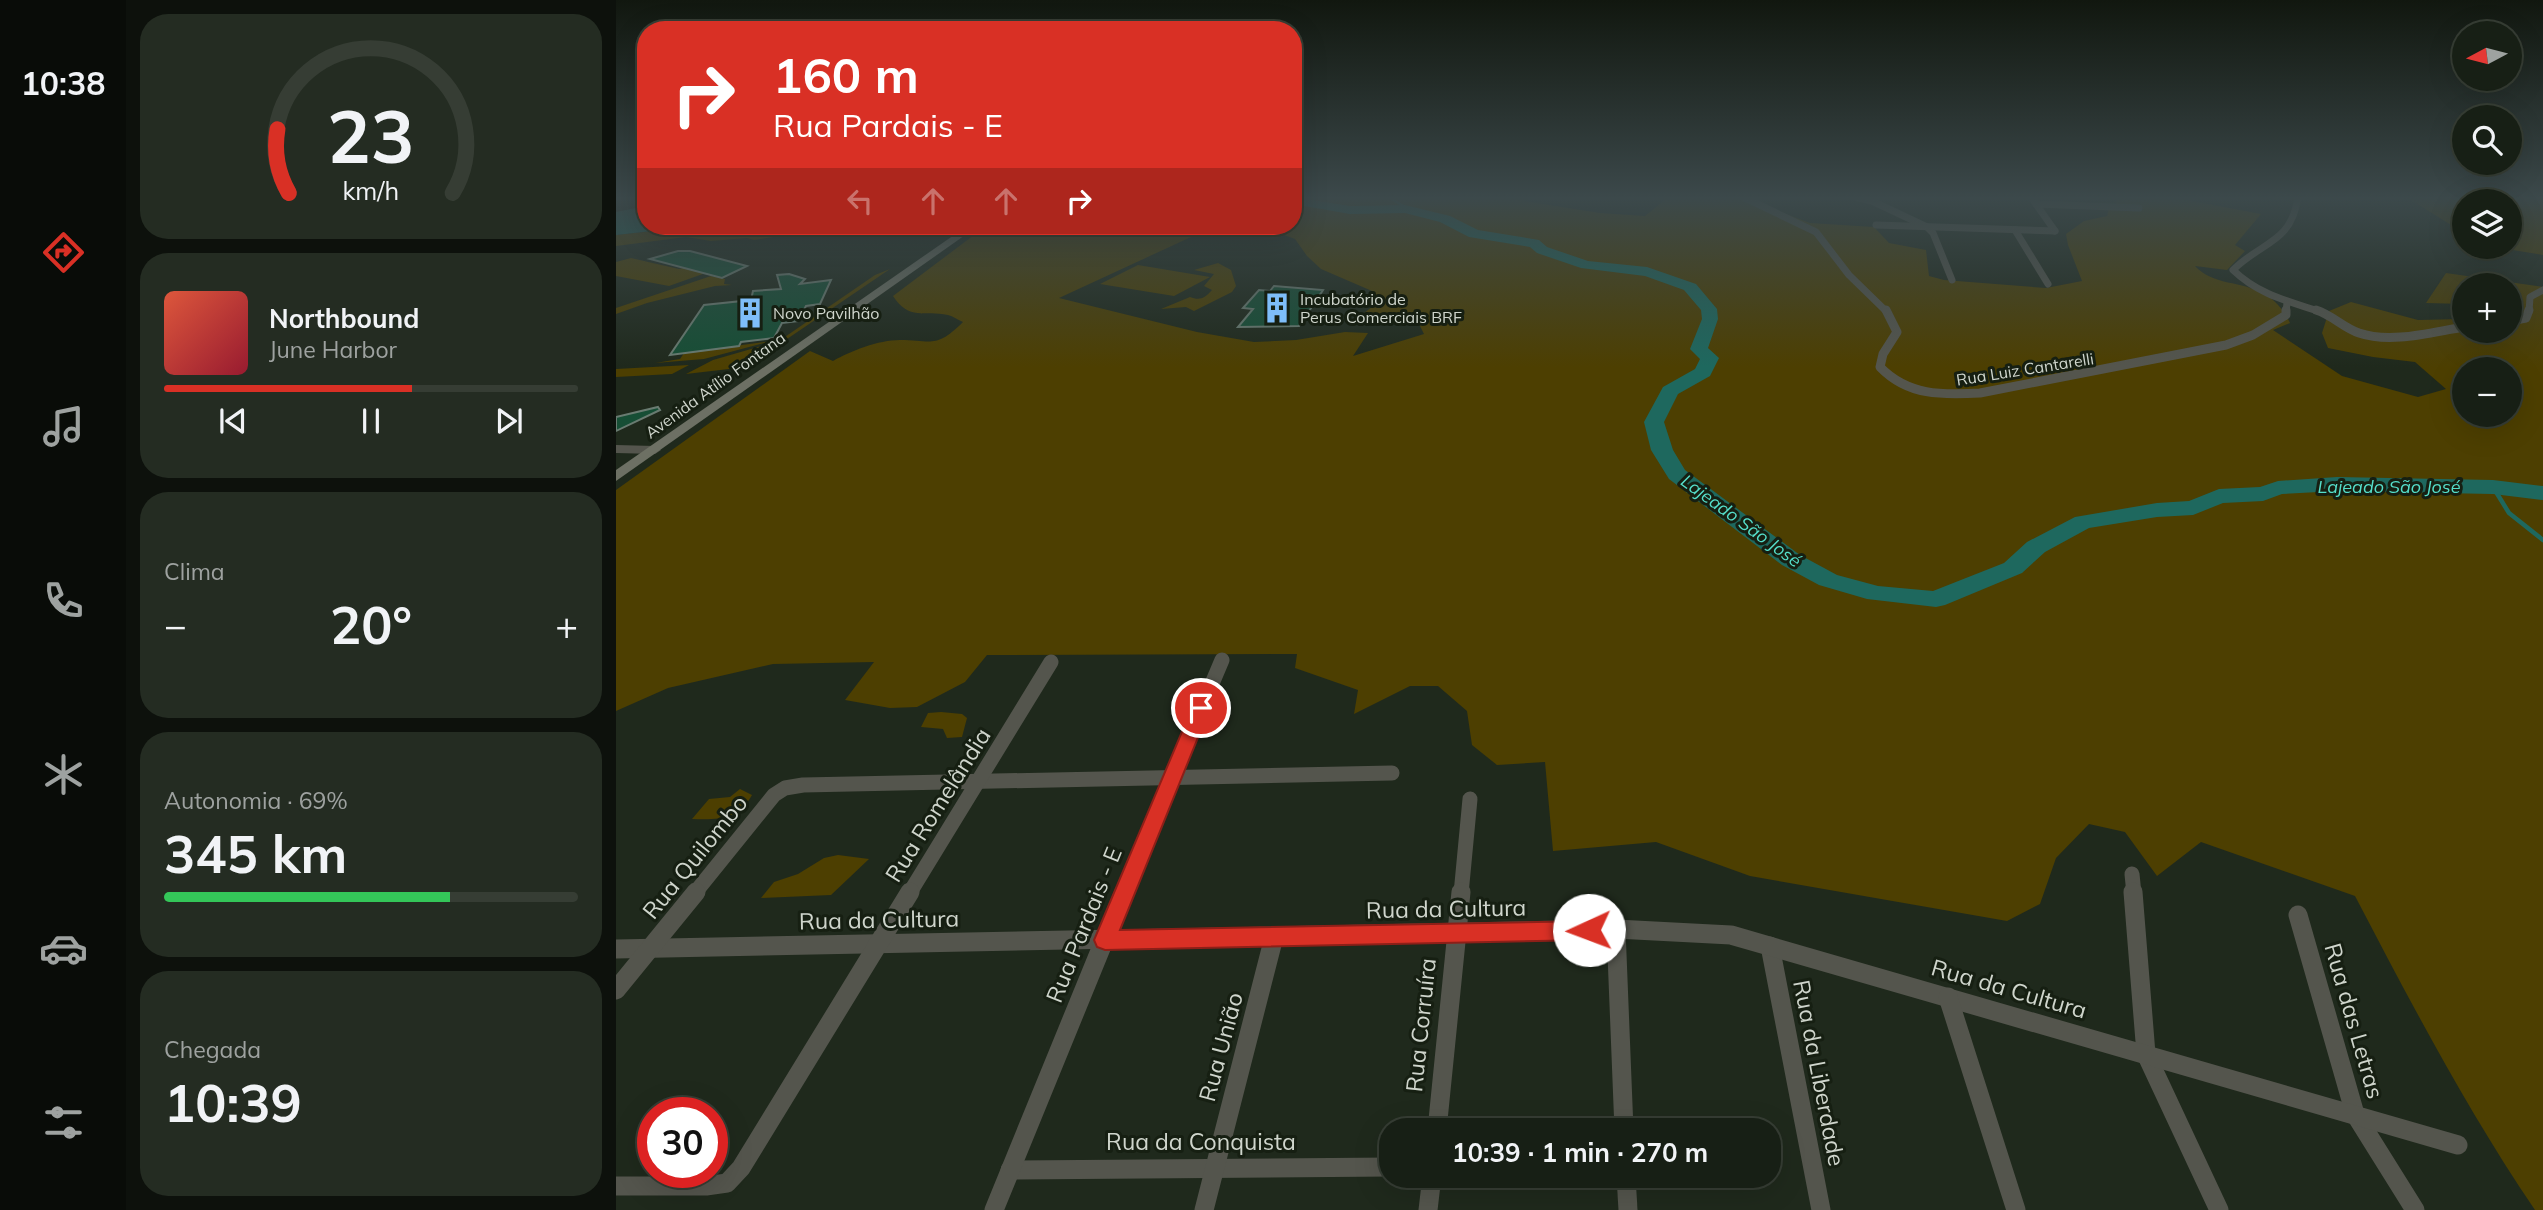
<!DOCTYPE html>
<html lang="pt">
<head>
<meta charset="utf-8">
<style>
  body { margin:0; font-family:Mulish,sans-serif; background:#242c22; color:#f1f3f6; height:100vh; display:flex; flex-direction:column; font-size:26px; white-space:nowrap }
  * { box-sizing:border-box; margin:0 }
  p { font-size:23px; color:#9ea2a0 }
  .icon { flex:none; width:38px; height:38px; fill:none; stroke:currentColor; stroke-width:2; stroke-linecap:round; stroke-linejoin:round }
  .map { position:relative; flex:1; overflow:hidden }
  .panel { display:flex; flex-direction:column; gap:14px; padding:14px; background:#0d110c; width:490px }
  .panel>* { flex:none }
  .top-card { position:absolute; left:21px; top:21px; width:665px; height:214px; border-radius:28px; box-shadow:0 7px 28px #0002,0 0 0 2px #363d34; background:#d93025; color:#fff; overflow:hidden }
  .needle { width:46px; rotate:263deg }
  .controls { position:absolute; left:1836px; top:21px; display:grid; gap:14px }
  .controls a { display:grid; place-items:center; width:70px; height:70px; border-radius:50%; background:#171f15; box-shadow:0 7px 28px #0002,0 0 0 2px #363d34; font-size:35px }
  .speed { position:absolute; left:21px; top:1097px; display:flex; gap:14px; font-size:35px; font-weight:700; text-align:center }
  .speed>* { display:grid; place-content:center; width:91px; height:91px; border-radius:50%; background:#171f15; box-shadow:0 7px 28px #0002,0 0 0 2px #363d34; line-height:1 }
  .speed .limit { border:10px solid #d22; background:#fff; color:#111 }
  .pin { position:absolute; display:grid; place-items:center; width:60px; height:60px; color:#fff; margin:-30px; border:4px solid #fff; border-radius:50%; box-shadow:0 2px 7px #0007 }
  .me { position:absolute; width:77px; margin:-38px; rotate:268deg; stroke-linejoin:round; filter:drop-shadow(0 0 5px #0008) }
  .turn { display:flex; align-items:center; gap:24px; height:147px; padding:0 21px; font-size:32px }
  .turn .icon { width:91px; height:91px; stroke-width:2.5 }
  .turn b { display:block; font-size:49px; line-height:60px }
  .lanes { display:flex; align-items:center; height:66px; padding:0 21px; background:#0003; justify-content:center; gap:35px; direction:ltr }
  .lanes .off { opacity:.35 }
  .big { font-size:52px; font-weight:700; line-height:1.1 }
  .panel .card { flex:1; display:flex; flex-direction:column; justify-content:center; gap:10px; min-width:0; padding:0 24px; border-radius:28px; background:#242c22 }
  .panel .dial { align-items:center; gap:0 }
  .dial svg { height:182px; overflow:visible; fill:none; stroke:#363d34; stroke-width:7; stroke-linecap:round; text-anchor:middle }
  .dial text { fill:#f1f3f6; stroke:none }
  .song { display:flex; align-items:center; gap:21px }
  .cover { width:84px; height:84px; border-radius:10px; background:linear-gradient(135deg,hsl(10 70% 55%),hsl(350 70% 35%)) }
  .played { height:7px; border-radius:4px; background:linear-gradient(90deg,#d93025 60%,#363d34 60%) }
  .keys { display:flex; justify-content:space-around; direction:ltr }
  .heat { display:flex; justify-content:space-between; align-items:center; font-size:38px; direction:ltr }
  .charge { height:10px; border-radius:5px; background:linear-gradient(90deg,#34c759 69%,#363d34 0) }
  .trip { position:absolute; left:763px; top:1118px; width:402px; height:70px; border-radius:28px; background:#171f15; box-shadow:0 7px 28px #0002,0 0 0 2px #363d34; font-weight:700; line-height:70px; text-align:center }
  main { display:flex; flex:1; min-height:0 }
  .dock { display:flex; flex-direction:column; width:126px; justify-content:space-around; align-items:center; background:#090c08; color:#9ea2a0 }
  .dock .icon { width:49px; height:49px }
  .dock .current { color:#d93025 }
  .dock b { font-size:32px; color:#f1f3f6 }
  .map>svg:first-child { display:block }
  .green { fill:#4d3f01; fill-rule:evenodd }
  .water { fill:#1e685e }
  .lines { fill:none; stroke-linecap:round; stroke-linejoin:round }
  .stream-far1 { stroke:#1e685e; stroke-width:2.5 }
  .stream { stroke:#1e685e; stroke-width:4.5 }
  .river { fill:#1e685e; fill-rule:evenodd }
  .building { fill:#164e35; stroke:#697b71; stroke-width:2 }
  .minor-far3 { stroke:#54554d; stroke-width:7 }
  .minor-far2 { stroke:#54554d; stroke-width:9 }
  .minor-far1 { stroke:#54554d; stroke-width:15 }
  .minor { stroke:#54554d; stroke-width:19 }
  .tertiary { fill:#54554d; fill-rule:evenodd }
  .secondary { fill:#6d7064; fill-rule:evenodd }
  .route { fill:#d93025; stroke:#8d1f18; stroke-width:2 }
  .labels { text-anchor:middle; stroke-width:6; stroke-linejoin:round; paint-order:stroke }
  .far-poi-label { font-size:16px; fill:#cfd5cc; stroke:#161f12; text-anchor:start }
  .far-street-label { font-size:16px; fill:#cfd5cc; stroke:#161f12 }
  .far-water-label { font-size:18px; font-style:italic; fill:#55deca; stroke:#161f12 }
  .near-street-label { font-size:23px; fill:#cfd5cc; stroke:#161f12 }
</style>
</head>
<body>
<main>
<nav class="dock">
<b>10:38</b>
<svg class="icon current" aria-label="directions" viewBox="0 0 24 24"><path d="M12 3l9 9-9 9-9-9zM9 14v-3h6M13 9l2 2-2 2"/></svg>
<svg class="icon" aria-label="music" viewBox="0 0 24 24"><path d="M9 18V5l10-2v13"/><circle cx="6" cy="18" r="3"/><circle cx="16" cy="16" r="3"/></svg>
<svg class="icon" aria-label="phone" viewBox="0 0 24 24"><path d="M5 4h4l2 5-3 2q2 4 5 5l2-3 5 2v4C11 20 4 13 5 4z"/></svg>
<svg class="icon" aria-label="climate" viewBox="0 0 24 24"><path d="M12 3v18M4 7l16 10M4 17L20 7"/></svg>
<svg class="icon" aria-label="car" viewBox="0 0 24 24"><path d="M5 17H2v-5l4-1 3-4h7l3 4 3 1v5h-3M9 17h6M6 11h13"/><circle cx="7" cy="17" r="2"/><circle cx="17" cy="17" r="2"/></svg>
<svg class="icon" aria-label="filters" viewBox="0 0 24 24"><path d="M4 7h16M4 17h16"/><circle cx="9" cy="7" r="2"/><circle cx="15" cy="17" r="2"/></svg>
</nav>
<section class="panel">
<div class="card dial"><svg viewBox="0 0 100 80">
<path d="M14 69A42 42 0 1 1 86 69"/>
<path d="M14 69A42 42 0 0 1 9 41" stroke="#d93025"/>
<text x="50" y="56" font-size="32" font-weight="700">23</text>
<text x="50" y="72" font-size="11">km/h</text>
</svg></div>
<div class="card">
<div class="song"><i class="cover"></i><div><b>Northbound</b><p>June Harbor</p></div></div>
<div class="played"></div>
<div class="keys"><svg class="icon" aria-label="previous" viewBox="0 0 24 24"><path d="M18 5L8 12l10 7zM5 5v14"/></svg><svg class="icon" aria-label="pause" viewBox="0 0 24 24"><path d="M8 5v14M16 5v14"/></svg><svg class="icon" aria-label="next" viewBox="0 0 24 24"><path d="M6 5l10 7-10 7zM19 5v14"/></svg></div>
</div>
<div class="card"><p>Clima</p>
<div class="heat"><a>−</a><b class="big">20°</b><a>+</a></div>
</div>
<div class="card"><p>Autonomia · 69%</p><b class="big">345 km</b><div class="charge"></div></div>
<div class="card"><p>Chegada</p><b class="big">10:39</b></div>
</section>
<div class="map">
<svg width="1927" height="1210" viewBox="0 0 1927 1210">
  <rect width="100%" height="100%" fill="#1f291c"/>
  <g class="green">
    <path d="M 677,197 L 912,197 L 908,201 L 984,213 L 1029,216 L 1050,199 L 1125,197 L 1194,223 L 1258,227 L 1273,243 L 1310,250 L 1313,276 L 1328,280 L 1430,288 L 1466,281 L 1452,245 L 1450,234 L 1468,221 L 1491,216 L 1493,209 L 1528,210 L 1523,206 L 1500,204 L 1499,197 L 1555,197 L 1645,214 L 1619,245 L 1629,251 L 1611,270 L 1579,266 C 1605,294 1650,272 1674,323 L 1657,330 L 1726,376 L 1802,397 L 1830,389 L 1799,362 L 1757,357 L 1712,348 L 1706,333 L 1713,311 L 1735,302 L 1802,320 L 1848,319 L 1848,331 L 1894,331 L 1894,285 L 1848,285 L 1848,304 L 1810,303 L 1830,273 L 1927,287 L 1927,1210 L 1919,1210 C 1851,1110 1795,1003 1739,896 L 1585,842 L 1541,876 L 1509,832 L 1473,824 L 1440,858 L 1424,904 L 1391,921 L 1134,876 L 1040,842 L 937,851 L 929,762 L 881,765 L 856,745 L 851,711 L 822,686 L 794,686 L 738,714 L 742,690 L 679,668 L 681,654 L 371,655 L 349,682 L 301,707 L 274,708 L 229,700 L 258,662 L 157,664 L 52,688 L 0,711 L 0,490 L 194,351 L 217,361 C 235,351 262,340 284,340 C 316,340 320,349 347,322 C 342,320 337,316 332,315 C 308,310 293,321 277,296 L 370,226 L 481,226 L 565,234 L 575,237 L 443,298 L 581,332 L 638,342 L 680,340 L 729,332 L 752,333 L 737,356 L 808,334 L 803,324 L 735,324 L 758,305 L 756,291 L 705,269 L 691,256 L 679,239 L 663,233 L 665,226 L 677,226 ZM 1848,369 L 1894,369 L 1894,415 L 1848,415 Z"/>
    <path d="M 1790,197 L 1927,197 L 1927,255 L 1878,247 L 1894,247 L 1894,201 L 1848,201 L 1848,233 Z"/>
    <path d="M 143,226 L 141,231 L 158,226 L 208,226 L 196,231 L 138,240 L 131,238 L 95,241 L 70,237 L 0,246 L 0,235 C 48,229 94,227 143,226 Z"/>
    <path d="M 15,258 L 63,269 L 96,260 L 98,270 L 53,286 L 0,276 L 0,262 Z"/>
    <path d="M 602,263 L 615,270 L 620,286 L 616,292 L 578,311 L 570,307 L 545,309 L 574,297 C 584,301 589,298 596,290 L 588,286 L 598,274 L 578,270 Z"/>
    <path d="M 522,265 L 594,277 L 558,296 L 484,284 Z"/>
    <path d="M 274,269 L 130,367 L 70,374 L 97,360 L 163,341 L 259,275 Z"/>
    <path d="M 95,276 L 109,279 L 108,284 L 116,285 L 99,286 L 31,303 L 0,314 L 0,308 Z"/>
    <path d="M 156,341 L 88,359 L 39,363 L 64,359 L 68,353 Z"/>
    <path d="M 73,365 L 56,374 L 0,377 L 0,369 Z"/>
    <path d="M 325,712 L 346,714 L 351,718 L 346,737 L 331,738 L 327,729 L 305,727 L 312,713 Z"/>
    <path d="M 124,789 L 136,795 C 122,820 102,820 76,819 L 93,799 L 114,797 Z"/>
    <path d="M 222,855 L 253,859 L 215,895 L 145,898 L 158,882 L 182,874 L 208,858 Z"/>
  </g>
  <path class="water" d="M 30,206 L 30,226 L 158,226 L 142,233 L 131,232 L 142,226 C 94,226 48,229 0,235 L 0,212 Z"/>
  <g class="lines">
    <path class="stream-far1" d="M 772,197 L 798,212"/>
    <path class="stream" d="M 1877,487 L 1893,513 L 1927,540"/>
    <path class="river" d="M 677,197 L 734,206 L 789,205 L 834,216 L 862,230 L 923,240 L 931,247 L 972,261 L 1031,267 L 1080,284 L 1101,309 L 1102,319 L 1092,348 L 1103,358 L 1094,376 L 1062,394 L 1048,422 L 1057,450 L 1069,470 L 1184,555 L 1221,575 L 1262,586 L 1317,591 L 1388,563 L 1411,542 L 1459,517 L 1541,503 L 1573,501 L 1603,489 L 1644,487 L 1662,481 L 1721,477 L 1877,480 L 1927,486 L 1927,500 L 1877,494 L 1721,491 L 1666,494 L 1647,501 L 1607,503 L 1577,515 L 1541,517 L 1473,528 L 1429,552 L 1406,573 L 1329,605 L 1320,607 L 1251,599 L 1203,585 L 1166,565 L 1053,479 L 1035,450 L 1028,422 L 1047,387 L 1079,369 L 1084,359 L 1074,349 L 1086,319 L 1085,310 L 1068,290 L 1029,276 L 965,268 L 921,253 L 914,247 L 853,237 L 824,222 L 789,213 L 734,214 L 677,204 Z"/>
  </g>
  <g class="building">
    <path d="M 62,251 L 74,251 L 131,266 L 106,278 L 34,259 Z"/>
    <path d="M 173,274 L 189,279 L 184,284 L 215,280 L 204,304 L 190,306 L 182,321 L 166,323 L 158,338 L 125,342 L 123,346 L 54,355 L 88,305 L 135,300 L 137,291 L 165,289 L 161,275 Z"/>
    <path d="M 658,286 L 707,290 L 683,326 L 622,327 L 637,309 L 627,308 L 643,290 L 654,291 Z"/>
    <path d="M 42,407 L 44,410 L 0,431 L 0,417 Z"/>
  </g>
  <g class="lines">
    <g class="minor-far3">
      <path d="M 1127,197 L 1200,232 L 1233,275 L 1271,312"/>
      <path d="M 1239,197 L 1256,201 L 1311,227 L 1317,233 L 1336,280"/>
      <path d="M 1415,197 L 1439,231"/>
      <path d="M 1682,197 C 1675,244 1646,241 1617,270 C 1643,295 1672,301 1705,312"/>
      <path d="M 1420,204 L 1523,208"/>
      <path d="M 1260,225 L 1439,231"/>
      <path d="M 1399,230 L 1432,284"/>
      <path d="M 1670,312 L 1671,303"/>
      <path d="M 1913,312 L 1914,297 L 1927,290"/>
    </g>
    <g class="minor-far2">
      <path d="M 1270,310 L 1281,332 L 1267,354 L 1264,367 C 1292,396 1326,395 1364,393 L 1610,345 L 1637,335 L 1670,315 L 1670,310"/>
      <path d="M 1700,310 C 1716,315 1728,328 1743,333 C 1775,344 1816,332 1848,327"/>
      <path d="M 1894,321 L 1910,318 L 1913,310"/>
    </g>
    <g class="minor-far1">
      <path d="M 1516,874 L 1518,894"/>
      <path d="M 78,894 L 158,795 L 169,788 L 187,785 L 776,773"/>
      <path d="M 293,894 L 435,662"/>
      <path d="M 507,894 L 606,660"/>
      <path d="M 845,894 L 854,799"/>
    </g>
    <g class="minor">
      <path d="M 1517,892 L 1530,1054 L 1603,1210"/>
      <path d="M 1682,915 L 1739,1114 L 1799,1210"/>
      <path d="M 1000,929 L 1008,1130"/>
      <path d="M 1154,946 L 1205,1210"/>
      <path d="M 0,949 L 1000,929 L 1115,935 L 1842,1145"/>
      <path d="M 0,990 L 80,892"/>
      <path d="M 1332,997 L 1400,1210"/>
      <path d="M 821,1130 L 845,892"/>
      <path d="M 394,1170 L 775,1167"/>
      <path d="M 1010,1176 L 1012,1210"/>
      <path d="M 0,1186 L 90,1186 L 111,1183 L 125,1168 L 294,892"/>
      <path d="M 378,1210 L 508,892"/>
      <path d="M 588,1210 L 658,937"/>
      <path d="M 812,1210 L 816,1176"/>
    </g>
    <path class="tertiary" d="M 0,445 L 39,446 L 45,450 L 39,454 L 0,453 Z"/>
    <path class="secondary" d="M 351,226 L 362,226 L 0,481 L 0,470 Z"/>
  </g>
  <linearGradient id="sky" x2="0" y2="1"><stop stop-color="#11170f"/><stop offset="0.54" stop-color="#3c494b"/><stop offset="1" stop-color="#3c494b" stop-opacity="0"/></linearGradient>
  <rect width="1927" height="367" fill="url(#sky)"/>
  <path class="route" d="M 585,702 L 594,708 L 504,930 L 973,921 L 981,923 L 985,930 L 981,937 L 973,940 L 489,950 L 481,947 L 478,940 L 576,708 Z"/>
  <defs>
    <g id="building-bare" transform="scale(2.415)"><path d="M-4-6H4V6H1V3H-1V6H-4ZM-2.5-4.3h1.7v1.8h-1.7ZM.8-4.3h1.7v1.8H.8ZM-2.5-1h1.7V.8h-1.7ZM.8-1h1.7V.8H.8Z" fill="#7ebdf9" stroke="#161f12" stroke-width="2.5" paint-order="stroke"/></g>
  </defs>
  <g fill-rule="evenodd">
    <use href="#building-bare" x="661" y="308"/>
    <use href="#building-bare" x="134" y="313"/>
  </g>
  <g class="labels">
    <g class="far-poi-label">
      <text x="684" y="305">Incubatório de<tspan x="684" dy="18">Perus Comerciais BRF</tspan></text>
      <text x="157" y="319">Novo Pavilhão</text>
    </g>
    <g class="far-street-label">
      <text transform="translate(1409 369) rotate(-9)" y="6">Rua Luiz Cantarelli</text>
      <text transform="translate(99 385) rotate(-36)" y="6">Avenida Atílio Fontana</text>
    </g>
    <g class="far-water-label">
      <text x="1773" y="493">Lajeado São José</text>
      <text transform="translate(1125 521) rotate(36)" y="6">Lajeado São José</text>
    </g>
    <g class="near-street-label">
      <text transform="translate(322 805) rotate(-58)" y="8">Rua Romelândia</text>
      <text transform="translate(79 857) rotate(-51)" y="8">Rua Quilombo</text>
      <text transform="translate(830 909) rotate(-1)" y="8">Rua da Cultura</text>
      <text transform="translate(263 920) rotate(-1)" y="8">Rua da Cultura</text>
      <text transform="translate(468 925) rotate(-68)" y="8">Rua Pardais - E</text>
      <text transform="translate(1393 989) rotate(16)" y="8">Rua da Cultura</text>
      <text transform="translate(1738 1021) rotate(74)" y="8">Rua das Letras</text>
      <text transform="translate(805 1025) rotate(-84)" y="8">Rua Corruíra</text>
      <text transform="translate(605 1047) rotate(-75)" y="8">Rua União</text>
      <text transform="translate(1203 1073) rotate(79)" y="8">Rua da Liberdade</text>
      <text x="585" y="1150">Rua da Conquista</text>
    </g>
  </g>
</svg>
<div class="controls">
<a><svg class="needle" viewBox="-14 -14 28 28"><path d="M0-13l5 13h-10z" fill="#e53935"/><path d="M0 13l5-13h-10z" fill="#9ea2a0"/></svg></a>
<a><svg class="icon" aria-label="search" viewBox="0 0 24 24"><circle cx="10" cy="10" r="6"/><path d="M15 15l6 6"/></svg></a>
<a><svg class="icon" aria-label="layers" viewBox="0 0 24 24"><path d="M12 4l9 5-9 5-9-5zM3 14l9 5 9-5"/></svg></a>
<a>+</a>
<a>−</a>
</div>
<div class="speed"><div class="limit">30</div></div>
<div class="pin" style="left:585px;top:708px;background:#d93025"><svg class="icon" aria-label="arrive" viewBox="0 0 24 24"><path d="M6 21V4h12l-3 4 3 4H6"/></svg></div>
<svg class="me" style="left:973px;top:930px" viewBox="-20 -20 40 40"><circle r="19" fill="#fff"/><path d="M0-13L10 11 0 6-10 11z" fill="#d93025"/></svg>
<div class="trip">10:39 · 1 min · 270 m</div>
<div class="top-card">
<div class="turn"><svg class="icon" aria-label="right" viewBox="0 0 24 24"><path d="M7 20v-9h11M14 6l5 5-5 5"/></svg><div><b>160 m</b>Rua Pardais - E</div></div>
<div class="lanes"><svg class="icon off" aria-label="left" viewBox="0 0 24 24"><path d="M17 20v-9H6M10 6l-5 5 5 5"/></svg><svg class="icon off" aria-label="ahead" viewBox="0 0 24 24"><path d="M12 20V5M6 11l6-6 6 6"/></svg><svg class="icon off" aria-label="ahead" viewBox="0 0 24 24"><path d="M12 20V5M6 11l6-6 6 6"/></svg><svg class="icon" aria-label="right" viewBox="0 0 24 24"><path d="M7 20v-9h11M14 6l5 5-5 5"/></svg></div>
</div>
</div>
</main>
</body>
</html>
